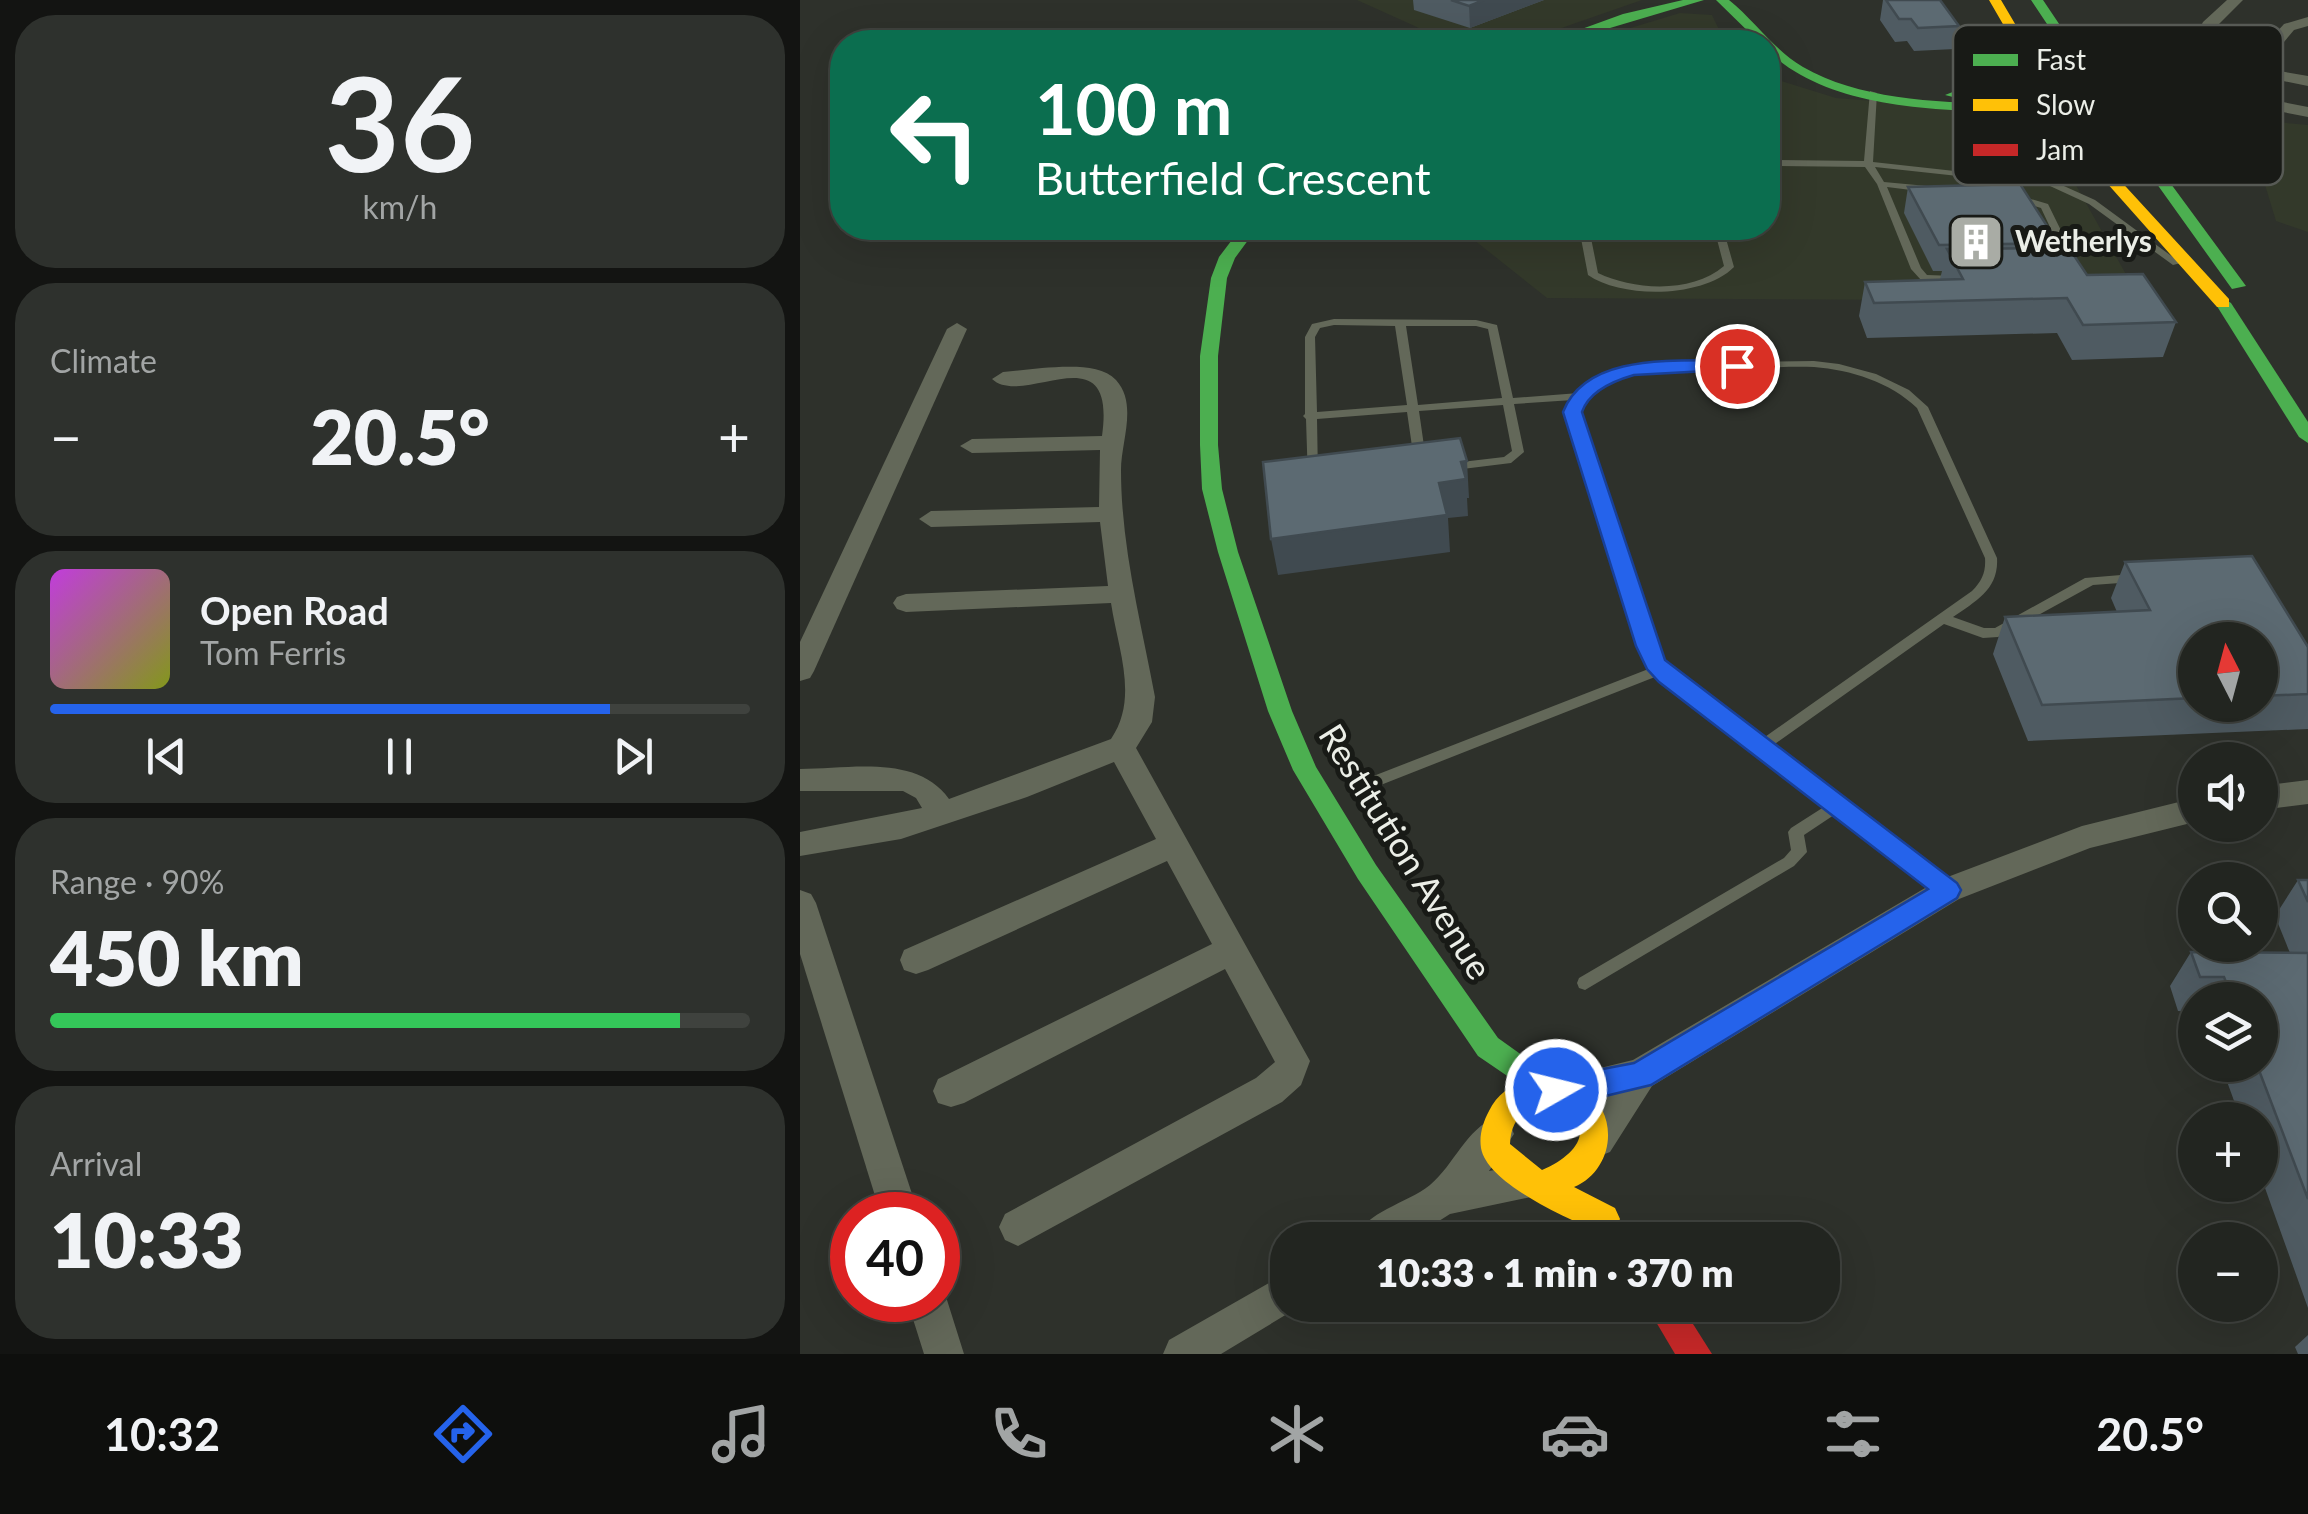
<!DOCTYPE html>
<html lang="en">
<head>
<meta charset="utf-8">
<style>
  body { margin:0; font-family:Lato,sans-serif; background:#2e312d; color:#f1f3f6; height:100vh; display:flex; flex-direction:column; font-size:38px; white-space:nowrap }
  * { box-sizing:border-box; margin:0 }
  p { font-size:32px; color:#a2a5a5 }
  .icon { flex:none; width:55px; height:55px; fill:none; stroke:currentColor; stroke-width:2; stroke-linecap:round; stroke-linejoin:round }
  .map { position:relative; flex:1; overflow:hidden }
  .sheet { display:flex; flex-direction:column; gap:15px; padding:15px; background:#131412; width:800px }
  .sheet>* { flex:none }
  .banner { position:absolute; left:30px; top:30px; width:950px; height:210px; border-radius:40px; box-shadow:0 10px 40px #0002,0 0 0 2px #3f423e; background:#0b6e4f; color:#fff; overflow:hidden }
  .needle { width:65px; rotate:354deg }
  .tools { position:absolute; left:1378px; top:622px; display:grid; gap:20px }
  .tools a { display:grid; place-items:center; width:100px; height:100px; border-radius:50%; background:#222520; box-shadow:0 10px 40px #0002,0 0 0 2px #3f423e; font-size:50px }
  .speed { position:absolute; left:30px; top:1192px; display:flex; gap:20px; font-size:50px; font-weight:700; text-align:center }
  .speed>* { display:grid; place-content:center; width:130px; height:130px; border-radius:50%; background:#222520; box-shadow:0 10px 40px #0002,0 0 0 2px #3f423e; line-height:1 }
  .speed .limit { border:15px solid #d22; background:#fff; color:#111 }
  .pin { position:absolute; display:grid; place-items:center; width:85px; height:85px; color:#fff; margin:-42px; border:5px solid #fff; border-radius:50%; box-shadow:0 2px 10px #0007 }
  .me { position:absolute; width:110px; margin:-55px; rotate:82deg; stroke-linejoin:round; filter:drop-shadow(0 0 8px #0008) }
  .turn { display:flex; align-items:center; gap:35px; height:210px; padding:0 40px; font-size:45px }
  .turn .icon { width:130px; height:130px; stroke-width:2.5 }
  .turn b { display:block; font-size:70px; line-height:85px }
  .big { font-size:75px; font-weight:800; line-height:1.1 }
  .sheet .tile { flex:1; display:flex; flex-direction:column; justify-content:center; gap:15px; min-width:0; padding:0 35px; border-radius:40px; background:#2e312d }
  .sheet .dial { align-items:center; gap:0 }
  .dial b { font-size:130px; line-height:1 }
  .song { display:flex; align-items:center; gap:30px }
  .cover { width:120px; height:120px; border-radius:15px; background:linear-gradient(135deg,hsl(290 70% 55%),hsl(70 70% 35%)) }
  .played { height:10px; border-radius:5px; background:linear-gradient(90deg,#2563eb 80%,#3f423e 80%) }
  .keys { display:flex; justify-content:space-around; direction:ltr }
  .heat { display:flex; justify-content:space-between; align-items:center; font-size:55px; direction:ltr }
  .charge { height:15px; border-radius:8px; background:linear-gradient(90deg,#34c759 90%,#3f423e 0) }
  .trip { position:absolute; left:470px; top:1222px; width:570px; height:100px; border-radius:40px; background:#222520; box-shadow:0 10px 40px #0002,0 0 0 2px #3f423e; font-weight:800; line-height:100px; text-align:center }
  .tab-bar { display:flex; height:160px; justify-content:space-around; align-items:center; background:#0e0f0d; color:#a2a5a5 }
  .tab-bar .icon { width:70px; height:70px }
  .tab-bar .selected { color:#2563eb }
  .tab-bar b { font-size:45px; color:#f1f3f6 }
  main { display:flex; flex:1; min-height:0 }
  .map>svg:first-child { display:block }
  .built { fill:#33392a }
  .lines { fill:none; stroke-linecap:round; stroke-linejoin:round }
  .lane { fill:#636859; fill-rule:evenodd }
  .street { fill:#636859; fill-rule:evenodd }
  .fast { fill:#4caf50; fill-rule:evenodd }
  .slow { fill:#ffc107; fill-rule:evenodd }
  .jam { fill:#c62828; fill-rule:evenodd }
  .wall { fill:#4f5b62; fill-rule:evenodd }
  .shaded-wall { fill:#404a50 }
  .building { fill:#5c6a72; stroke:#404a50; stroke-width:2.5 }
  .route { fill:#2563eb; stroke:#184099; stroke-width:2.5 }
  .labels { text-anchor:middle; stroke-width:10; stroke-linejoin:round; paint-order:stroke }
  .far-poi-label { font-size:30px; font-weight:bold; fill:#ebeee7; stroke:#181a16; text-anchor:start }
  .street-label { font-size:35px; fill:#ebeee7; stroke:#181a16 }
  .key { fill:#181a16; stroke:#575a55; stroke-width:2.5 }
  .key-label { font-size:28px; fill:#ebeee7 }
</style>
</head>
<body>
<main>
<section class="sheet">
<div class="tile dial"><b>36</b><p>km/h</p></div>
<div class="tile"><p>Climate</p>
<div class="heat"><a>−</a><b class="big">20.5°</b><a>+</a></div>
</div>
<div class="tile">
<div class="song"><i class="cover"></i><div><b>Open Road</b><p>Tom Ferris</p></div></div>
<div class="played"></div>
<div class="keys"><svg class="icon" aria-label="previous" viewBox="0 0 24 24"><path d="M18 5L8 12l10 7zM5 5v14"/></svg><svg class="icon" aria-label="pause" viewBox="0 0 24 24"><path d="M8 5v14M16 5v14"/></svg><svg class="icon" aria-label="next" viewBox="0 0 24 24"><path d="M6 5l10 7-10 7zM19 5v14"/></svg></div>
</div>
<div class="tile"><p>Range · 90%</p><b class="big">450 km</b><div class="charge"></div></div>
<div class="tile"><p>Arrival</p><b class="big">10:33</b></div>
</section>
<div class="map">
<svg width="1508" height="1354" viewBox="0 0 1508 1354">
  <rect width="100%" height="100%" fill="#2e312b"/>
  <g class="built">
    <path d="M 557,0 L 842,0 L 721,42 L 650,42 Z"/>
    <path d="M 880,13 L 912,15 L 925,42 L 784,42 Z"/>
    <path d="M 968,77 L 1036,98 L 1236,114 L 1341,301 L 747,298 L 659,228 L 968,228 Z"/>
    <path d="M 1445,119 L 1508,125 L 1508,232 L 1476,221 Z"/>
  </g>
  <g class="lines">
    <g class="lane">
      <path d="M 1070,91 L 1077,93 L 1073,162 L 1255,182 L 1295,200 L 1381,263 L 1373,265 L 1289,204 L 1250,186 L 1075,167 L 1084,182 L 1127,186 L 1132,189 L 1127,192 L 1087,187 L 1121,268 L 1127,275 L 1155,276 L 1160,279 L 1155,282 L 1121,280 L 1111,269 L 1077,184 L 1065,167 L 968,166 L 968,160 L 1064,161 Z"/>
      <path d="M 1214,194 L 1248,204 L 1276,261 L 1274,263 L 1266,261 L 1241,208 L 1211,199 L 1209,197 Z"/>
      <path d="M 779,228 L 789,228 L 798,273 C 833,290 892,294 924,266 L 914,228 L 923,228 L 934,267 C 903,298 823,299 788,275 Z"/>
      <path d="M 534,319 L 676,320 L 697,325 L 713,398 L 779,393 L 786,384 L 807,374 L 837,366 L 866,363 L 1014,361 L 1039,364 L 1076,374 L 1109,390 L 1128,407 L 1197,558 C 1199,589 1176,601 1153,617 L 1184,628 L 1195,628 L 1285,578 L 1333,574 L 1339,578 L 1333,582 L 1293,585 L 1198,637 L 1183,638 L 1144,624 L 972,746 L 1154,885 L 1156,890 L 1154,895 L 1148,897 L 1142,895 L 1037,813 L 1004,835 L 1007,852 L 994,866 L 785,990 L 779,988 L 777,983 L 779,978 L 984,858 L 991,850 L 988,832 L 991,828 L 1027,805 L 860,675 L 568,790 L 558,790 L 556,786 L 558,782 L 851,668 L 768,423 L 773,400 L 714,404 L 724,452 L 711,463 L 525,486 L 508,481 L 506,419 L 503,416 L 505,414 L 505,337 L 512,324 ZM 534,325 L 595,326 L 607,405 L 517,412 L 515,337 L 520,328 ZM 606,326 L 676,326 L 688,329 L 702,398 L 618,405 ZM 1014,367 C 1051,370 1090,382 1117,408 L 1185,558 C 1186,572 1182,581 1172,591 L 962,739 L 861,661 L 780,423 C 782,409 783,397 795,388 C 830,362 901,369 943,368 C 966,368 990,366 1014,367 ZM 703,405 L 712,451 L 704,457 L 525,478 L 518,476 L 517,419 L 607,412 L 614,460 L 620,464 L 626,460 L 619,411 Z"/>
    </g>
    <g class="street">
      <path d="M 1427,0 L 1443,0 L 1415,28 L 1407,45 L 1426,58 L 1447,65 L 1484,24 L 1508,17 L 1508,26 L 1494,30 L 1462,68 L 1508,76 L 1508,86 L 1429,70 L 1394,49 L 1391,46 L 1403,22 Z"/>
      <path d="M 1300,90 L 1432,92 L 1508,107 L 1508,117 L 1432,102 L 1294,98 L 1294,92 Z"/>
      <path d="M 157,323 L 167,329 L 14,671 L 10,678 L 0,681 L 0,642 L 147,329 Z"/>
      <path d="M 242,368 C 264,367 300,363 316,380 C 338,404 321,442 321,470 C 321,547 341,622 355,697 L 352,722 L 336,748 L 510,1061 L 501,1085 L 482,1102 L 218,1246 L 205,1240 L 199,1227 L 205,1214 L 456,1078 L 475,1062 L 425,969 L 164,1103 L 151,1107 L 138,1103 L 133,1091 L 138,1079 L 412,944 L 367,861 L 128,970 L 116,974 L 104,970 L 100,960 L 104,950 L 356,839 L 314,762 L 227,797 L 101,839 L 0,856 L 0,832 L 122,808 L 116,798 L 103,791 L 0,791 L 0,769 C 50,769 117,754 149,799 L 311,739 C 339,698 318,650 311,603 L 106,612 L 97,609 L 93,603 L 97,597 L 106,594 L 308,586 L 300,522 L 131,527 L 119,519 L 131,511 L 299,507 L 300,450 L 172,453 L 160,446 L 172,439 L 302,436 C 317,329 224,409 192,379 L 203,372 Z"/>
      <path d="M 1508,780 L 1508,804 L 1460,810 L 1460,786 Z"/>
      <path d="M 1395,798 L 1395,822 L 1290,848 L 1159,899 L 852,1086 L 810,1152 L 797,1157 L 784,1152 L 779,1140 L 803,1100 L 764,1109 L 751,1104 L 746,1092 L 751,1080 L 833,1060 L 1137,881 L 1282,826 Z"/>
      <path d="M 0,890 L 11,894 L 16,903 L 119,1215 L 81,1215 L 0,954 Z"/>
      <path d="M 696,1117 L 709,1122 L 714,1134 L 689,1171 L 727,1164 L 740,1169 L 746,1182 L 740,1195 L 650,1214 L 609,1240 L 554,1240 C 566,1211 606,1204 630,1185 C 654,1165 666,1129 696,1117 Z"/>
      <path d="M 488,1272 L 488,1305 L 502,1305 L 421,1354 L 363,1354 L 369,1340 Z"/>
      <path d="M 138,1285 L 147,1300 L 164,1354 L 124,1354 L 107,1300 L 138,1300 Z"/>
    </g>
    <g class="fast">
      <path d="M 883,0 L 904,0 L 763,42 L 746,42 L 823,14 Z"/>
      <path d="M 916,0 L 929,0 C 955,21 974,50 1003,67 C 1083,113 1209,102 1299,102 L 1231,0 L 1243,0 L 1321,116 L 1446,286 L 1432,289 L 1304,110 C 1204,110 1045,125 968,51 L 968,42 L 959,42 Z"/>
      <path d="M 1222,52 L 1232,55 L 1211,79 L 1157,98 L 1145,95 L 1201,73 Z"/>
      <path d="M 441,228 L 457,228 L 435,258 L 427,278 L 418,356 L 418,445 L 422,489 L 438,552 L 492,711 L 516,767 L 576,865 L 698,1038 L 757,1080 L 762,1090 L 757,1100 L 747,1103 L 678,1056 L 558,879 L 493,770 L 468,711 L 418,552 L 402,489 L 400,445 L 400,356 L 411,278 L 419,257 Z"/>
      <path d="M 1423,298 L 1431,303 L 1508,422 L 1508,443 L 1499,437 L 1415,303 Z"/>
    </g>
    <g class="slow">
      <path d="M 1189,0 L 1201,0 L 1270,117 L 1316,176 L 1429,299 L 1429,307 L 1417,307 L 1306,182 L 1259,121 Z"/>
      <path d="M 753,1076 C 762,1080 775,1083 783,1088 C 821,1114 814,1170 774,1187 L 815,1208 L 820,1219 L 815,1230 L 804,1234 C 772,1221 687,1184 681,1148 C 679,1135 683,1122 689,1111 C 701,1086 727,1078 753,1076 ZM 752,1103 C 801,1124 778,1155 742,1170 L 710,1144 C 711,1117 727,1105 752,1103 Z"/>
    </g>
    <path class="jam" d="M 846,1305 L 881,1305 L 912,1354 L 875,1354 Z"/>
  </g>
  <g class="wall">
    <path d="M 613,0 L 744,0 L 670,28 L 614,10 Z"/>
    <path d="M 1083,0 L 1140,0 L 1159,26 L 1155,49 L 1114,51 L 1107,41 L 1095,42 L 1080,20 Z"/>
    <path d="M 1108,187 L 1258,243 L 1257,248 L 1287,275 L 1376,322 L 1363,357 L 1272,360 L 1257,333 L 1067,338 L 1059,316 L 1065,282 L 1140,279 L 1142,271 L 1133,271 L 1104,213 Z"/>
    <path d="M 1452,556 L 1508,647 L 1508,694 L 1494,694 L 1508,694 L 1508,729 L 1228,741 L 1193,654 L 1205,617 L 1317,612 L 1311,598 L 1325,562 ZM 1395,640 L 1460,640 L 1460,705 L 1395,705 Z"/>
    <path d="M 1498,880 L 1508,880 L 1508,1308 L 1460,1174 L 1460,1120 L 1441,1120 L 1421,1065 L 1460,1065 L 1460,1000 L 1395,1000 L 1395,1012 L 1378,1011 L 1370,986 L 1391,952 L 1490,953 L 1475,916 Z"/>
    <path d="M 1508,1335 L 1508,1354 L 1498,1354 L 1495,1347 Z"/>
  </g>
  <g class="shaded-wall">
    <path d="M 684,0 L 744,0 L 670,28 L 669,6 Z"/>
    <path d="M 667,461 L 669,498 L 667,498 L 668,516 L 648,518 L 650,552 L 478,575 L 471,539 L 639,483 L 661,462 Z"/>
  </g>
  <g class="building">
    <path d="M 651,0 L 684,0 L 669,6 Z"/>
    <path d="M 1086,0 L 1140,0 L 1159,26 L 1118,28 L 1111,19 L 1099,19 Z"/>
    <path d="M 1220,184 L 1258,243 L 1139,245 L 1108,187 Z"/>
    <path d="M 1269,248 L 1287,275 L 1343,274 L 1376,322 L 1283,325 L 1267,298 L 1074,303 L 1065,282 L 1163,279 L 1147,249 Z"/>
    <path d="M 660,438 L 667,461 L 661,462 L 666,479 L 639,483 L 647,515 L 471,539 L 463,462 Z"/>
    <path d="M 1452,556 L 1508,647 L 1508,694 L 1460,696 L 1460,640 L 1395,640 L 1395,698 L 1242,705 L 1205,617 L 1350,610 L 1325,562 Z"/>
    <path d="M 1498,880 L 1508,880 L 1508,902 Z"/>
    <path d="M 1391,952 L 1508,953 L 1508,1199 L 1457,1065 L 1460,1065 L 1460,1000 L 1433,1000 L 1424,977 L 1400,977 Z"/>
  </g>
  <path class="route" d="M 937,360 L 946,366 L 943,369 L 834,375 C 813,381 789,391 782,412 L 865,660 L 1157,883 L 1161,890 L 1157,898 L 851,1085 L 764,1106 L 745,1100 L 741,1090 L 745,1080 L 834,1063 L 1128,889 L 859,682 L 847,669 L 836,646 L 763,412 C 787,350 883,362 937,360 Z"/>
  <defs>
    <g id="building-square" transform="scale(2.875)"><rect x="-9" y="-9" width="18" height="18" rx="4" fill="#a9aca5" stroke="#181a16"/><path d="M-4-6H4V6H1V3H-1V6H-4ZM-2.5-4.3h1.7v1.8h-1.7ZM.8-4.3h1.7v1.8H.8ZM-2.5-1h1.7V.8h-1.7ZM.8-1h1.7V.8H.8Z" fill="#fff"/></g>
  </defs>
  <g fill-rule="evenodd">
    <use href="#building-square" x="1176" y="242"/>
  </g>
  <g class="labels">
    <g class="far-poi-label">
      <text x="1215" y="252">Wetherlys</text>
    </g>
    <g class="street-label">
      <text transform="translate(605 852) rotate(58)" y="12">Restitution Avenue</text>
    </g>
  </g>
  <rect x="1153" y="25" width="330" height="160" rx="15" class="key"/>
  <rect x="1173" y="54" width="45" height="12" fill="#4caf50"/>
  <rect x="1173" y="99" width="45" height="12" fill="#ffc107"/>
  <rect x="1173" y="144" width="45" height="12" fill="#c62828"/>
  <g class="key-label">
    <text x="1236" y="70">Fast</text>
    <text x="1236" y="115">Slow</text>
    <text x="1236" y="160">Jam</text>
  </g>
</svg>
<div class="tools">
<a><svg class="needle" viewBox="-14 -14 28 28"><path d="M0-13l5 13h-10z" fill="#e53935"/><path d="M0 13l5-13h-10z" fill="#a2a5a5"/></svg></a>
<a><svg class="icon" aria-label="sound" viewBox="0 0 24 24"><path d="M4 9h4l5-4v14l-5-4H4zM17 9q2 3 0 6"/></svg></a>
<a><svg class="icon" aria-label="search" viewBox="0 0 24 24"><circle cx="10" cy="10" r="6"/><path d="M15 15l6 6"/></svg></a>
<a><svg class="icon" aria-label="layers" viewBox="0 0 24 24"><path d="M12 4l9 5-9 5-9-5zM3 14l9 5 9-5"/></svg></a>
<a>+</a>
<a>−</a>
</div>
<div class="speed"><div class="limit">40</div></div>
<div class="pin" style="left:937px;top:366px;background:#d93025"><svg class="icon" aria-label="arrive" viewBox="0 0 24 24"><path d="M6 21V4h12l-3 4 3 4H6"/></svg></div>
<svg class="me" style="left:756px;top:1090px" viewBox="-20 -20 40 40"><circle r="17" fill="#2563eb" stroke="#fff" stroke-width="3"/><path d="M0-11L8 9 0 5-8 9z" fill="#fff"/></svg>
<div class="trip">10:33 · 1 min · 370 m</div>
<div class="banner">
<div class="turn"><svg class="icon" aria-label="left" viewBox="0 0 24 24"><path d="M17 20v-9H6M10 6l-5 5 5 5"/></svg><div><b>100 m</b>Butterfield Crescent</div></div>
</div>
</div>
</main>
<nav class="tab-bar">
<b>10:32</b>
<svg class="icon selected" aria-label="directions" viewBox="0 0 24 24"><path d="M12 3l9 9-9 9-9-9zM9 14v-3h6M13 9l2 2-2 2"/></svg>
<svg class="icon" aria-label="music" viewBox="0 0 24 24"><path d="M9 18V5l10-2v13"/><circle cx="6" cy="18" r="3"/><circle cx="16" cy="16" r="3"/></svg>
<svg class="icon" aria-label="phone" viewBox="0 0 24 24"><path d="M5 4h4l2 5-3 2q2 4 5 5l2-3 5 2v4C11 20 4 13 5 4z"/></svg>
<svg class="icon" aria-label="climate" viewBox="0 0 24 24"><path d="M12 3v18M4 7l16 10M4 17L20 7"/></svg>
<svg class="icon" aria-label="car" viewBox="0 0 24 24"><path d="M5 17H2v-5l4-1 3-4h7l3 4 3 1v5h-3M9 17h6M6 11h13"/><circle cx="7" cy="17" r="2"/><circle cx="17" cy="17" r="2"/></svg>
<svg class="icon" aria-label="filters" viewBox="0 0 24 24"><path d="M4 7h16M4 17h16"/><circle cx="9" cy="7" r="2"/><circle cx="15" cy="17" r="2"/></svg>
<b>20.5°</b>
</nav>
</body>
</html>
